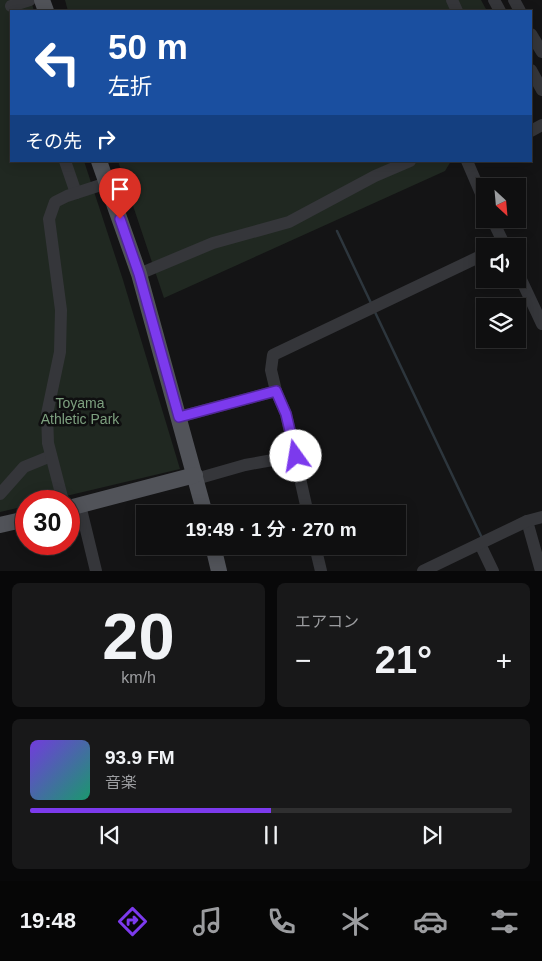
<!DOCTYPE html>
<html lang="ja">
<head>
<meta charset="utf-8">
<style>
  body { margin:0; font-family:Helvetica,"Noto Sans JP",sans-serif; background:#181819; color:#f1f3f6; height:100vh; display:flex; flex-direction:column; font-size:19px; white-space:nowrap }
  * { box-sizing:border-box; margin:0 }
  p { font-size:16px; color:#9b9c9f }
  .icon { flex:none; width:28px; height:28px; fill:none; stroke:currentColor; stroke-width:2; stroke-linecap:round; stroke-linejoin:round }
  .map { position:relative; height:571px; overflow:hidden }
  .sheet { display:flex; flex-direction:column; gap:12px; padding:12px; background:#080809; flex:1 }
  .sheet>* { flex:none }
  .top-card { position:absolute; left:10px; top:10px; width:522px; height:152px; border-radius:0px; box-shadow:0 2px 12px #0003,0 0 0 1px #2f2f30; background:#1a4fa0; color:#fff; overflow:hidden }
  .needle { width:32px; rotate:154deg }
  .fabs { position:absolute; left:476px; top:178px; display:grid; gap:10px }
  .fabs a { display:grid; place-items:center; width:50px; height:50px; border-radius:0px; background:#0f0f10; box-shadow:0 2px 12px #0003,0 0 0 1px #2f2f30; font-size:25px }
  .speed { position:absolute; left:15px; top:490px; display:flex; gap:10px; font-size:25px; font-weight:700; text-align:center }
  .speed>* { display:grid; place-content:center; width:65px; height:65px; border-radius:50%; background:#0f0f10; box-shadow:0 2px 12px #0003,0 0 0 1px #2f2f30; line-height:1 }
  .speed .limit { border:8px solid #d22; background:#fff; color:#111 }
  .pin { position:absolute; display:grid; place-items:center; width:42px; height:42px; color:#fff; margin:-51px -21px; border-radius:50% 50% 50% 0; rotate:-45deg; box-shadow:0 0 5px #0007 }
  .pin .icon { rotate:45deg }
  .me { position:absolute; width:55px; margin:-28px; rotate:347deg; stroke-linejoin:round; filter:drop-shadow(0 0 4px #0008) }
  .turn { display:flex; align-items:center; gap:18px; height:105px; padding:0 15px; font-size:22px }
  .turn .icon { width:65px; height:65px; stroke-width:2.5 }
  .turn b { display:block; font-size:35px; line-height:42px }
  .then { display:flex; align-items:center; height:48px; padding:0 15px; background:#0003; gap:10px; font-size:19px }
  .big { font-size:38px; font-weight:600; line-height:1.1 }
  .sheet .tile { flex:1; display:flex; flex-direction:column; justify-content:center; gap:8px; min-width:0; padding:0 18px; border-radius:8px; background:#181819 }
  .sheet .dial { align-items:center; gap:0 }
  .dial b { font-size:65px; line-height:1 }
  .song { display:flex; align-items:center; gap:15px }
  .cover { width:60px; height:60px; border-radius:8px; background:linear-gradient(135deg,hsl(260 70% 55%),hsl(160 70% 35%)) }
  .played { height:5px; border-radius:2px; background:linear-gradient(90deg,#7c3aed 50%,#2f2f30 50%) }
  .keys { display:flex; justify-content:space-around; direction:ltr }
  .heat { display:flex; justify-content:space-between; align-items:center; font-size:28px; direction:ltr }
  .sheet .tiles { flex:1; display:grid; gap:12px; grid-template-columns:1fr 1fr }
  .tile:last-child { grid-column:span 2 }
  .trip { position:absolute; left:136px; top:505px; width:270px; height:50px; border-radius:0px; background:#0f0f10; box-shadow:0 2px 12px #0003,0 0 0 1px #2f2f30; font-weight:600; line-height:50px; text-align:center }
  .tabs { display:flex; height:80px; justify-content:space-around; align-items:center; background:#060606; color:#9b9c9f }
  .tabs .icon { width:35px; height:35px }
  .tabs .active { color:#7c3aed }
  .tabs b { font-size:22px; color:#f1f3f6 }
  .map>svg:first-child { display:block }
  .green { fill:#202821 }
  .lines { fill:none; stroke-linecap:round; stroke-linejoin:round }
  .stream { stroke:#2d363d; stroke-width:2.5 }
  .minor { stroke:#35363a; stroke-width:12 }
  .major { stroke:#515359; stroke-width:16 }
  .route-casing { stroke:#51269a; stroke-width:12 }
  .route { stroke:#7c3aed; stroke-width:9 }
  .labels { text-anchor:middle; stroke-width:5; stroke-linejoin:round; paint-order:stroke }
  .park-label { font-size:14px; fill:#7da07f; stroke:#0f0f10 }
</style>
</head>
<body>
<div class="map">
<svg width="542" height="571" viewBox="0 0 542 571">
  <rect width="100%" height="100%" fill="#141415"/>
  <g class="green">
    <path d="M 0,0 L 31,0 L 34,11 L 11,11 L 11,161 L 84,161 L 123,280 L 180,469 L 45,501 L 26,501 L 26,506 L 0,512 Z"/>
    <path d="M 65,0 L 481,0 L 487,11 L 68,11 Z"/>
    <path d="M 118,161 L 451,161 L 445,171 L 164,298 Z"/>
  </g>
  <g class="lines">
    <g class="stream">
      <path d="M 337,231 L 371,303"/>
      <path d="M 374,310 L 482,538"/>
    </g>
    <g class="minor">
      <path d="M 452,0 L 457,11"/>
      <path d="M 494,0 L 500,11"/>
      <path d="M 514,0 L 520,11"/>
      <path d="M 11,6 L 30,0"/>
      <path d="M 531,34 L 542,52"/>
      <path d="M 531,70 L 542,90"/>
      <path d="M 531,131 L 542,125"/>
      <path d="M 65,161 L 76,193"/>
      <path d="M 467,161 L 485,203"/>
      <path d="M 492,219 L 505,246"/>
      <path d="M 518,273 L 542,324"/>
      <path d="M 139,274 L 213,243 L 289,222 L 375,176 L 410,161"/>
      <path d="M 179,417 L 276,391 L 271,370 L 273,355 L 485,254"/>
      <path d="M 295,456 L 308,514"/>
      <path d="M 196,479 L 245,465 L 295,456 L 286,414 L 276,391"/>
      <path d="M 0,494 L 24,467 L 51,456"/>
      <path d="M 63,501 L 48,443 L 47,414 L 60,352 L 61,310 L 49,219 L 55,202 L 67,196 L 107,183"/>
      <path d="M 80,505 L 96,571"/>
      <path d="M 527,521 L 541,571"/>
      <path d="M 480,544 L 493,571"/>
      <path d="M 315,546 L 321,571"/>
      <path d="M 423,571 L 527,521 L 542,517"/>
    </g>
    <g class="major">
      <path d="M 42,0 L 46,11"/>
      <path d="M 99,161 L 139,274 L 205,514"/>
      <path d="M 69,508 L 195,475"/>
      <path d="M 0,525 L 26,519"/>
      <path d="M 213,546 L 219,571"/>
    </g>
  </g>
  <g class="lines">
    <g class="route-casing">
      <path id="route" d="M 120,219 L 139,274 L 179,417 L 276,391 L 286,414 L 296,456"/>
    </g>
    <use href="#route" class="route"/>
  </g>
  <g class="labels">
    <g class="park-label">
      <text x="80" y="408">Toyama<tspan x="80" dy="16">Athletic Park</tspan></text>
    </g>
  </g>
</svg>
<div class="fabs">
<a><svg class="needle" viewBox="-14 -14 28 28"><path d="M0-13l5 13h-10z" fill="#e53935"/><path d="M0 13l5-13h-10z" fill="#9b9c9f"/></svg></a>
<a><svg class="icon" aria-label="sound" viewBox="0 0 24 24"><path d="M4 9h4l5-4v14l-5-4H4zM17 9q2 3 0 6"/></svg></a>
<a><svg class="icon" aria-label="layers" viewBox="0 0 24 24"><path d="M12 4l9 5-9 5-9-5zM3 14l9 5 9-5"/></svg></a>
</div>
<div class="speed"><div class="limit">30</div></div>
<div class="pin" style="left:120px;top:219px;background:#d93025"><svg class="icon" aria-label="arrive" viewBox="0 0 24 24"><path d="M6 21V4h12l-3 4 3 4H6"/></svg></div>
<svg class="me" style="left:296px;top:456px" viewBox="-20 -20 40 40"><circle r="19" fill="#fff"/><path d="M0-13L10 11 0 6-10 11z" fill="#7c3aed"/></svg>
<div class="trip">19:49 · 1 分 · 270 m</div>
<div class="top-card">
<div class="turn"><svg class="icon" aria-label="left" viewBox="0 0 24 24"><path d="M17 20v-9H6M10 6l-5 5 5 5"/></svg><div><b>50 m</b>左折</div></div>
<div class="then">その先<svg class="icon" aria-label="right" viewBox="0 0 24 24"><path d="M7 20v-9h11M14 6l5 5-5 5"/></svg></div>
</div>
</div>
<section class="sheet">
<div class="tiles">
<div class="tile dial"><b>20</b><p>km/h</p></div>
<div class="tile"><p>エアコン</p>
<div class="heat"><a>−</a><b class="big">21°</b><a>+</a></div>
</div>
<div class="tile">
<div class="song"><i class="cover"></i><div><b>93.9 FM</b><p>音楽</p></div></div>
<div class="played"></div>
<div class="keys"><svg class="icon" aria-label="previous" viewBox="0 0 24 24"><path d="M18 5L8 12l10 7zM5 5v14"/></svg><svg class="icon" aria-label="pause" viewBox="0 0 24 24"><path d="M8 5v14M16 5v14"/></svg><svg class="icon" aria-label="next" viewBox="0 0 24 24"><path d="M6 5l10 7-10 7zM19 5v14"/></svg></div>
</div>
</div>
</section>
<nav class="tabs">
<b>19:48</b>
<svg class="icon active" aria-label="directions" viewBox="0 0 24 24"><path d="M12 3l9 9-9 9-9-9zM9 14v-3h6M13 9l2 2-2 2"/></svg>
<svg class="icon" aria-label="music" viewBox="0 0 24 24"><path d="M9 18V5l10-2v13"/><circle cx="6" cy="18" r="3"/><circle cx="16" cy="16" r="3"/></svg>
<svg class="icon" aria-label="phone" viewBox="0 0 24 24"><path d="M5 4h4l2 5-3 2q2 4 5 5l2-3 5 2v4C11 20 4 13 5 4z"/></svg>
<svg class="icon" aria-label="climate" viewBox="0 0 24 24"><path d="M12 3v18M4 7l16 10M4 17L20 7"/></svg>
<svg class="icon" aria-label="car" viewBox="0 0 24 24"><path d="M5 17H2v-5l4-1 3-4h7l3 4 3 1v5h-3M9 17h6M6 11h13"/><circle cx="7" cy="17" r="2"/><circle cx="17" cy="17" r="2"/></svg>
<svg class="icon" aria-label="filters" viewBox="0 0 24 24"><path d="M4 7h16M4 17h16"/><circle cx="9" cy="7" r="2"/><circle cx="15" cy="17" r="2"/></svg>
</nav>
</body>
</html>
